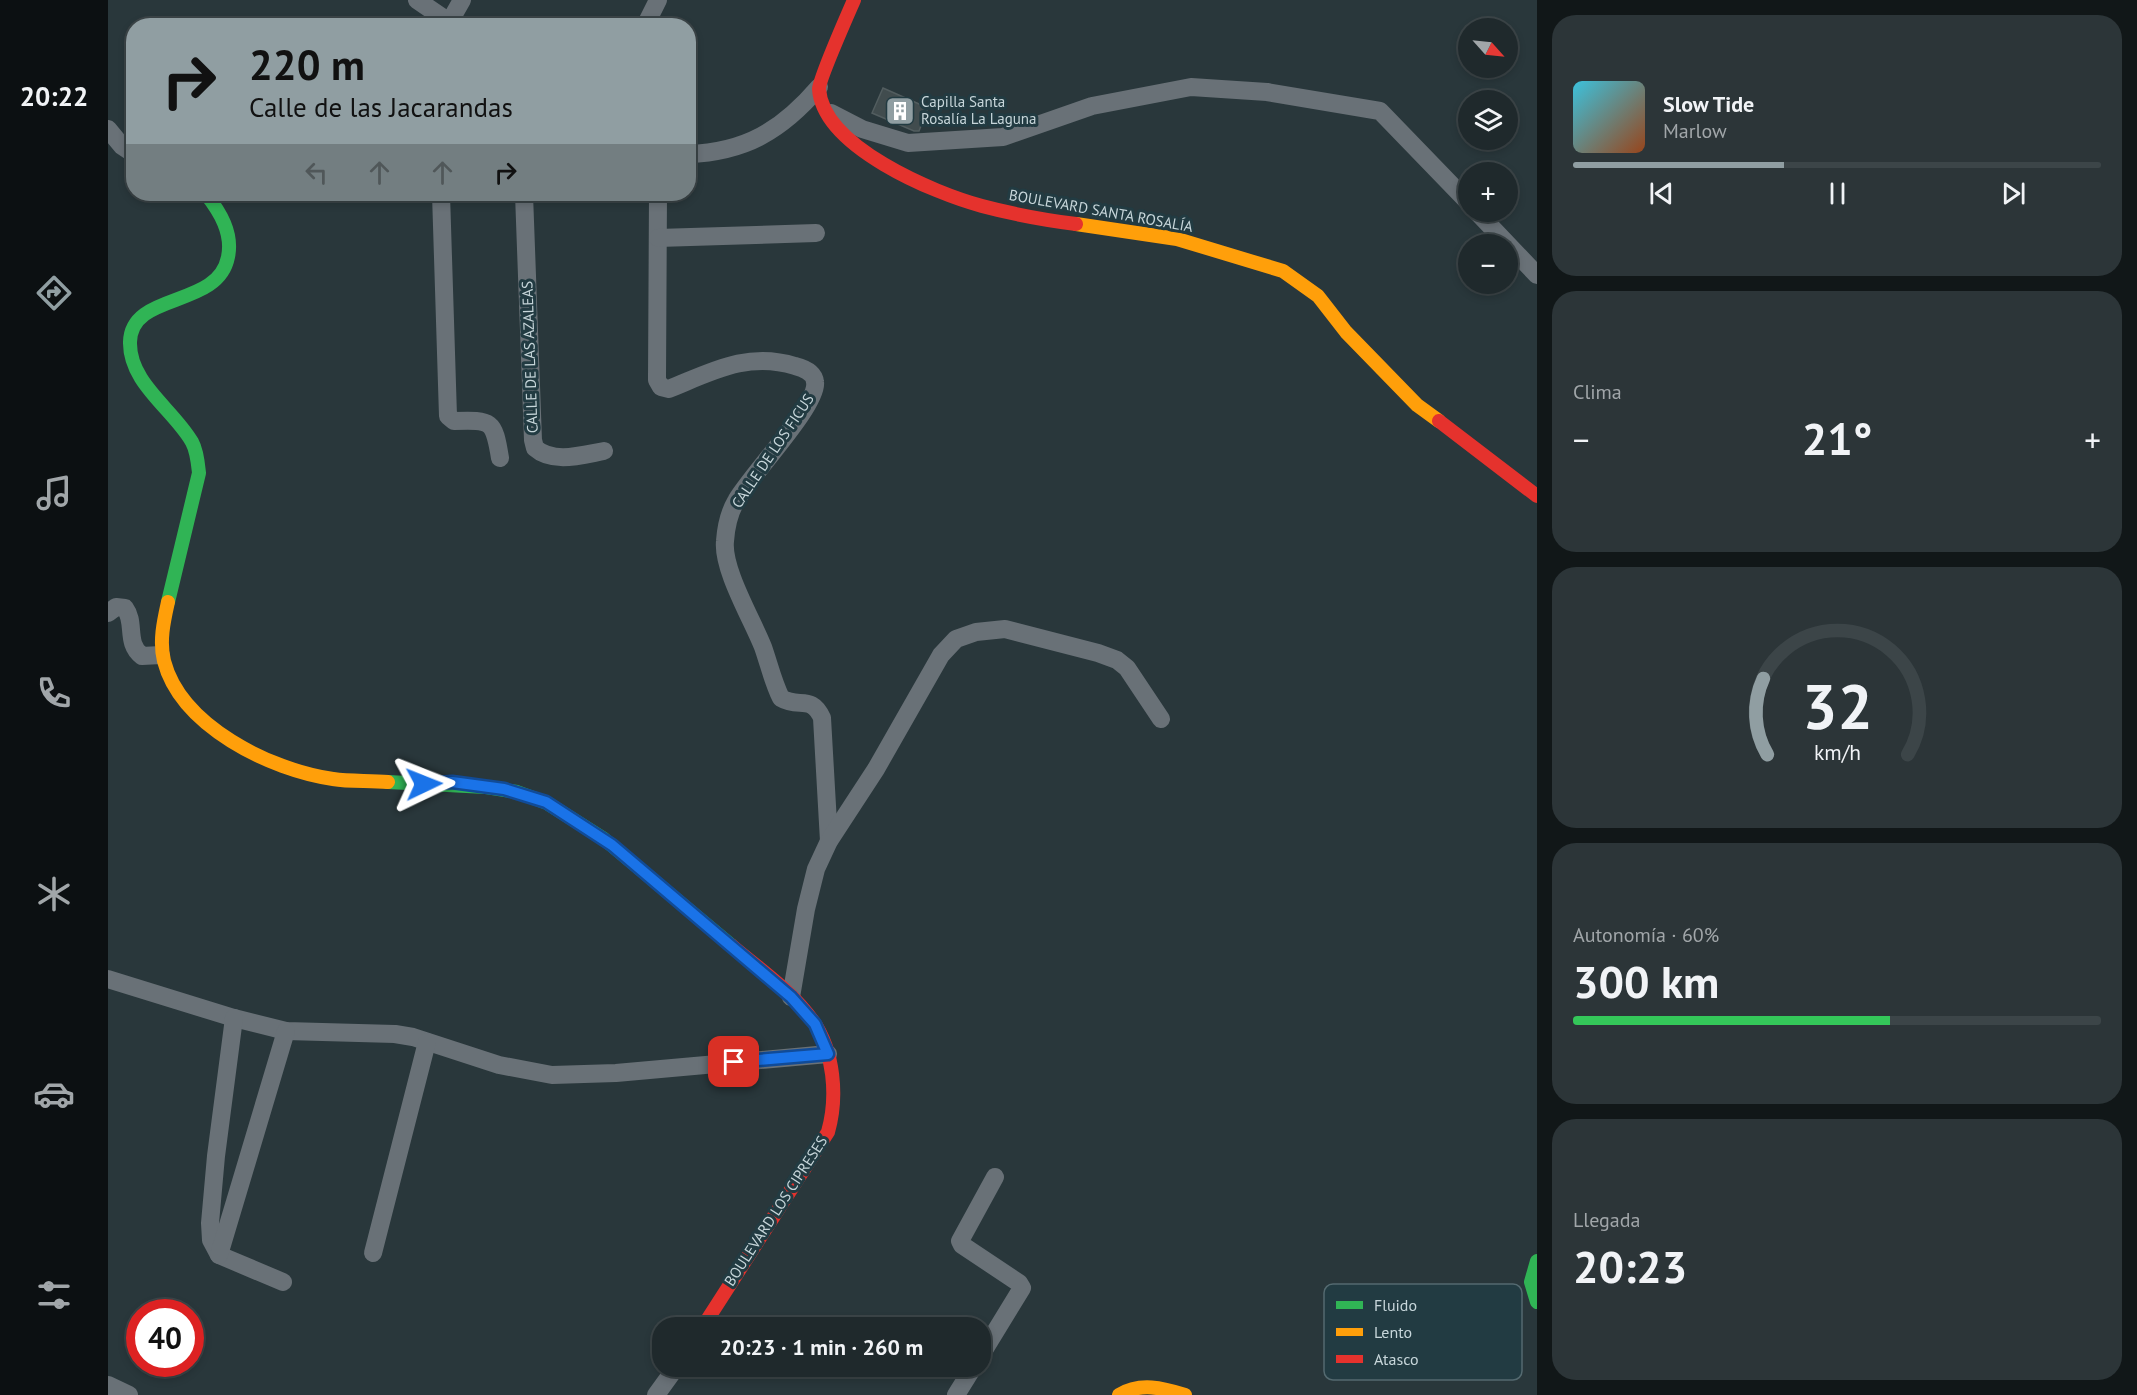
<!DOCTYPE html>
<html lang="es">
<head>
<meta charset="utf-8">
<style>
  body { margin:0; font-family:"PT Sans",sans-serif; background:#2c3538; color:#f1f3f6; height:100vh; display:flex; flex-direction:column; font-size:22px; white-space:nowrap }
  * { box-sizing:border-box; margin:0 }
  p { font-size:20px; color:#a1a6a9 }
  .icon { flex:none; width:33px; height:33px; fill:none; stroke:currentColor; stroke-width:2; stroke-linecap:round; stroke-linejoin:round }
  .map { position:relative; flex:1; overflow:hidden }
  .panel { display:flex; flex-direction:column; gap:15px; padding:15px; background:#111718; width:600px }
  .panel>* { flex:none }
  .hud { position:absolute; left:18px; top:18px; width:570px; height:183px; border-radius:24px; box-shadow:0 3px 9px #0003,0 0 0 2px #3c4548; background:#909ea2; color:#111; overflow:hidden }
  .needle { width:39px; rotate:117deg }
  .fabs { position:absolute; left:1350px; top:18px; display:grid; gap:12px }
  .fabs a { display:grid; place-items:center; width:60px; height:60px; border-radius:50%; background:#1f292c; box-shadow:0 3px 9px #0003,0 0 0 2px #3c4548; font-size:30px }
  .speed { position:absolute; left:18px; top:1299px; display:flex; gap:12px; font-size:30px; font-weight:700; text-align:center }
  .speed>* { display:grid; place-content:center; width:78px; height:78px; border-radius:50%; background:#1f292c; box-shadow:0 3px 9px #0003,0 0 0 2px #3c4548; line-height:1 }
  .speed .limit { border:9px solid #d22; background:#fff; color:#111 }
  .pin { position:absolute; display:grid; place-items:center; width:51px; height:51px; color:#fff; margin:-26px; border-radius:12px; box-shadow:0 3px 9px #0006 }
  .me { position:absolute; width:66px; margin:-33px; rotate:88deg; stroke-linejoin:round; filter:drop-shadow(0 0 4px #0008) }
  .turn { display:flex; align-items:center; gap:21px; height:126px; padding:0 24px; font-size:27px }
  .turn .icon { width:78px; height:78px; stroke-width:2.5 }
  .turn b { display:block; font-size:42px; line-height:51px }
  .lanes { display:flex; align-items:center; height:57px; padding:0 24px; background:#0003; justify-content:center; gap:30px; direction:ltr }
  .lanes .off { opacity:.35 }
  .big { font-size:45px; font-weight:600; line-height:1.1 }
  .panel .tile { flex:1; display:flex; flex-direction:column; justify-content:center; gap:9px; min-width:0; padding:0 21px; border-radius:24px; background:#2c3538 }
  .panel .dial { align-items:center; gap:0 }
  .dial svg { height:156px; overflow:visible; fill:none; stroke:#3c4548; stroke-width:7; stroke-linecap:round; text-anchor:middle }
  .dial text { fill:#f1f3f6; stroke:none }
  .song { display:flex; align-items:center; gap:18px }
  .cover { width:72px; height:72px; border-radius:9px; background:linear-gradient(135deg,hsl(190 70% 55%),hsl(20 70% 35%)) }
  .played { height:6px; border-radius:3px; background:linear-gradient(90deg,#909ea2 40%,#3c4548 40%) }
  .keys { display:flex; justify-content:space-around; direction:ltr }
  .heat { display:flex; justify-content:space-between; align-items:center; font-size:33px; direction:ltr }
  .charge { height:9px; border-radius:4px; background:linear-gradient(90deg,#34c759 60%,#3c4548 0) }
  .trip { position:absolute; left:544px; top:1317px; width:339px; height:60px; border-radius:24px; background:#1f292c; box-shadow:0 3px 9px #0003,0 0 0 2px #3c4548; font-weight:600; line-height:60px; text-align:center }
  main { display:flex; flex:1; min-height:0 }
  .menu { display:flex; flex-direction:column; width:108px; justify-content:space-around; align-items:center; background:#0c1012; color:#a1a6a9 }
  .menu .icon { width:42px; height:42px }
  .menu .on { color:#909ea2 }
  .menu b { font-size:27px; color:#f1f3f6 }
  .map>svg:first-child { display:block }
  .building { fill:#414c4e; stroke:#525d5f; stroke-width:1.5 }
  .lines { fill:none; stroke-linecap:round; stroke-linejoin:round }
  .street { stroke:#697177; stroke-width:18 }
  .fast { stroke:#30b455; stroke-width:14 }
  .slow { stroke:#ff9f0a; stroke-width:14 }
  .jam { stroke:#e5322d; stroke-width:14 }
  .route-casing { stroke:#114b97; stroke-width:15 }
  .route { stroke:#1a73e8; stroke-width:10 }
  .labels { text-anchor:middle; stroke-width:6; stroke-linejoin:round; paint-order:stroke }
  .poi-label { font-size:15px; fill:#c7d6da; stroke:#223b42; text-anchor:start }
  .street-label { font-size:15px; fill:#c7d6da; stroke:#223b42 }
  .key { fill:#223b42; stroke:#546a70; stroke-width:1.5 }
  .key-label { font-size:16px; fill:#c7d6da }
</style>
</head>
<body>
<main>
<nav class="menu">
<b>20:22</b>
<svg class="icon on" aria-label="directions" viewBox="0 0 24 24"><path d="M12 3l9 9-9 9-9-9zM9 14v-3h6M13 9l2 2-2 2"/></svg>
<svg class="icon" aria-label="music" viewBox="0 0 24 24"><path d="M9 18V5l10-2v13"/><circle cx="6" cy="18" r="3"/><circle cx="16" cy="16" r="3"/></svg>
<svg class="icon" aria-label="phone" viewBox="0 0 24 24"><path d="M5 4h4l2 5-3 2q2 4 5 5l2-3 5 2v4C11 20 4 13 5 4z"/></svg>
<svg class="icon" aria-label="climate" viewBox="0 0 24 24"><path d="M12 3v18M4 7l16 10M4 17L20 7"/></svg>
<svg class="icon" aria-label="car" viewBox="0 0 24 24"><path d="M5 17H2v-5l4-1 3-4h7l3 4 3 1v5h-3M9 17h6M6 11h13"/><circle cx="7" cy="17" r="2"/><circle cx="17" cy="17" r="2"/></svg>
<svg class="icon" aria-label="filters" viewBox="0 0 24 24"><path d="M4 7h16M4 17h16"/><circle cx="9" cy="7" r="2"/><circle cx="15" cy="17" r="2"/></svg>
</nav>
<div class="map">
<svg width="1429" height="1395" viewBox="0 0 1429 1395">
  <rect width="100%" height="100%" fill="#29373b"/>
  <path class="building" d="M 775,88 L 820,108 L 811,131 L 806,131 L 764,113 Z"/>
  <g class="lines">
    <g class="street">
      <path d="M 309,0 L 347,26"/>
      <path d="M 342,21 L 354,0"/>
      <path d="M 537,26 L 550,0"/>
      <path d="M 723,113 L 754,129 L 800,143 L 895,137 L 984,106 L 1083,87 L 1159,92 L 1272,111 L 1360,202"/>
      <path d="M 0,129 L 14,146 L 26,154"/>
      <path d="M 580,154 C 638,152 674,130 711,87"/>
      <path d="M 333,194 L 340,416 L 346,421 C 384,420 386,420 392,458"/>
      <path d="M 416,194 L 425,440 L 427,448 C 445,464 474,455 496,451"/>
      <path d="M 550,194 L 549,380 L 553,387 L 561,389 C 603,372 640,351 687,366 C 695,368 706,372 707,382 C 711,404 641,477 628,501 C 621,513 618,527 617,541 C 614,569 644,619 655,647 C 661,664 665,682 673,698 C 691,709 703,694 714,718 L 721,841"/>
      <path d="M 1369,212 L 1429,275"/>
      <path d="M 550,238 L 708,233"/>
      <path d="M 0,613 L 8,607 L 17,608 C 28,623 17,643 34,656 L 53,655"/>
      <path d="M 0,979 L 126,1018 L 178,1031 L 287,1034 L 305,1037 L 391,1065 L 444,1075 L 508,1073 L 720,1054"/>
      <path d="M 683,997 L 698,909 L 708,869 L 721,841 L 768,769 L 833,655 L 848,639 L 868,632 L 897,629 L 990,653 L 1009,660 L 1019,668 L 1053,719"/>
      <path d="M 126,1018 L 108,1156 L 102,1223 L 103,1240 L 111,1255 L 175,1282"/>
      <path d="M 265,1253 L 319,1042"/>
      <path d="M 111,1255 L 178,1031"/>
      <path d="M 873,1355 L 914,1288 L 911,1283 L 854,1245 L 852,1241 L 887,1177"/>
      <path d="M 0,1385 L 21,1395"/>
      <path d="M 548,1395 L 569,1366"/>
      <path d="M 848,1395 L 866,1366"/>
    </g>
    <g class="fast">
      <path d="M 60,602 L 91,473 C 90,463 89,451 84,442 C 65,409 21,383 22,342 C 23,291 110,309 120,257 C 125,233 112,212 98,194"/>
      <path d="M 280,782 L 378,787 L 409,792 L 439,803 L 496,839 L 623,945"/>
      <path d="M 1429,1261 L 1423,1282 L 1429,1302"/>
    </g>
    <g class="slow">
      <path d="M 968,224 L 1069,239 L 1175,271 L 1210,296 L 1238,332 L 1309,405 L 1331,421"/>
      <path d="M 60,602 C 56,620 51,641 56,661 C 73,726 162,770 225,779 C 243,782 262,780 280,782"/>
      <path d="M 1011,1395 C 1032,1382 1055,1388 1077,1395"/>
    </g>
    <g class="jam">
      <path d="M 746,0 C 740,14 711,79 711,89 C 715,147 826,193 874,206 C 904,214 937,220 968,224"/>
      <path d="M 1331,421 L 1429,496"/>
      <path d="M 594,1328 L 720,1132 C 730,1097 726,1051 705,1021 C 684,991 650,968 623,945"/>
    </g>
  </g>
  <g class="lines">
    <g class="route-casing">
      <path id="route" d="M 316,784 L 344,782 L 396,789 L 438,802 L 504,845 L 683,997 L 707,1024 L 720,1054 L 626,1062"/>
    </g>
    <use href="#route" class="route"/>
  </g>
  <defs>
    <g id="building-square" transform="scale(1.5)"><rect x="-9" y="-9" width="18" height="18" rx="4" fill="#909ea2" stroke="#223b42"/><path d="M-4-6H4V6H1V3H-1V6H-4ZM-2.5-4.3h1.7v1.8h-1.7ZM.8-4.3h1.7v1.8H.8ZM-2.5-1h1.7V.8h-1.7ZM.8-1h1.7V.8H.8Z" fill="#fff"/></g>
  </defs>
  <g fill-rule="evenodd">
    <use href="#building-square" x="792" y="111"/>
  </g>
  <g class="labels">
    <g class="poi-label">
      <text x="813" y="107">Capilla Santa<tspan x="813" dy="17">Rosalía La Laguna</tspan></text>
    </g>
    <g class="street-label">
      <text transform="translate(993 211) rotate(10)" y="5">BOULEVARD SANTA ROSALÍA</text>
      <text transform="translate(422 357) rotate(-92)" y="5">CALLE DE LAS AZALEAS</text>
      <text transform="translate(665 451) rotate(-56)" y="5">CALLE DE LOS FICUS</text>
      <text transform="translate(668 1211) rotate(-57)" y="5">BOULEVARD LOS CIPRESES</text>
    </g>
  </g>
  <rect x="1216" y="1284" width="198" height="96" rx="9" class="key"/>
  <rect x="1228" y="1301" width="27" height="8" fill="#30b455"/>
  <rect x="1228" y="1328" width="27" height="8" fill="#ff9f0a"/>
  <rect x="1228" y="1355" width="27" height="8" fill="#e5322d"/>
  <g class="key-label">
    <text x="1266" y="1311">Fluido</text>
    <text x="1266" y="1338">Lento</text>
    <text x="1266" y="1365">Atasco</text>
  </g>
</svg>
<div class="fabs">
<a><svg class="needle" viewBox="-14 -14 28 28"><path d="M0-13l5 13h-10z" fill="#e53935"/><path d="M0 13l5-13h-10z" fill="#a1a6a9"/></svg></a>
<a><svg class="icon" aria-label="layers" viewBox="0 0 24 24"><path d="M12 4l9 5-9 5-9-5zM3 14l9 5 9-5"/></svg></a>
<a>+</a>
<a>−</a>
</div>
<div class="speed"><div class="limit">40</div></div>
<div class="pin" style="left:626px;top:1062px;background:#d93025"><svg class="icon" aria-label="arrive" viewBox="0 0 24 24"><path d="M6 21V4h12l-3 4 3 4H6"/></svg></div>
<svg class="me" style="left:316px;top:784px" viewBox="-20 -20 40 40"><path d="M0-17L14 15 0 8-14 15z" fill="#1a73e8" stroke="#fff" stroke-width="4"/></svg>
<div class="trip">20:23 · 1 min · 260 m</div>
<div class="hud">
<div class="turn"><svg class="icon" aria-label="right" viewBox="0 0 24 24"><path d="M7 20v-9h11M14 6l5 5-5 5"/></svg><div><b>220 m</b>Calle de las Jacarandas</div></div>
<div class="lanes"><svg class="icon off" aria-label="left" viewBox="0 0 24 24"><path d="M17 20v-9H6M10 6l-5 5 5 5"/></svg><svg class="icon off" aria-label="ahead" viewBox="0 0 24 24"><path d="M12 20V5M6 11l6-6 6 6"/></svg><svg class="icon off" aria-label="ahead" viewBox="0 0 24 24"><path d="M12 20V5M6 11l6-6 6 6"/></svg><svg class="icon" aria-label="right" viewBox="0 0 24 24"><path d="M7 20v-9h11M14 6l5 5-5 5"/></svg></div>
</div>
</div>
<section class="panel">
<div class="tile">
<div class="song"><i class="cover"></i><div><b>Slow Tide</b><p>Marlow</p></div></div>
<div class="played"></div>
<div class="keys"><svg class="icon" aria-label="previous" viewBox="0 0 24 24"><path d="M18 5L8 12l10 7zM5 5v14"/></svg><svg class="icon" aria-label="pause" viewBox="0 0 24 24"><path d="M8 5v14M16 5v14"/></svg><svg class="icon" aria-label="next" viewBox="0 0 24 24"><path d="M6 5l10 7-10 7zM19 5v14"/></svg></div>
</div>
<div class="tile"><p>Clima</p>
<div class="heat"><a>−</a><b class="big">21°</b><a>+</a></div>
</div>
<div class="tile dial"><svg viewBox="0 0 100 80">
<path d="M14 69A42 42 0 1 1 86 69"/>
<path d="M14 69A42 42 0 0 1 12 30" stroke="#909ea2"/>
<text x="50" y="56" font-size="32" font-weight="700">32</text>
<text x="50" y="72" font-size="11">km/h</text>
</svg></div>
<div class="tile"><p>Autonomía · 60%</p><b class="big">300 km</b><div class="charge"></div></div>
<div class="tile"><p>Llegada</p><b class="big">20:23</b></div>
</section>
</main>
</body>
</html>
